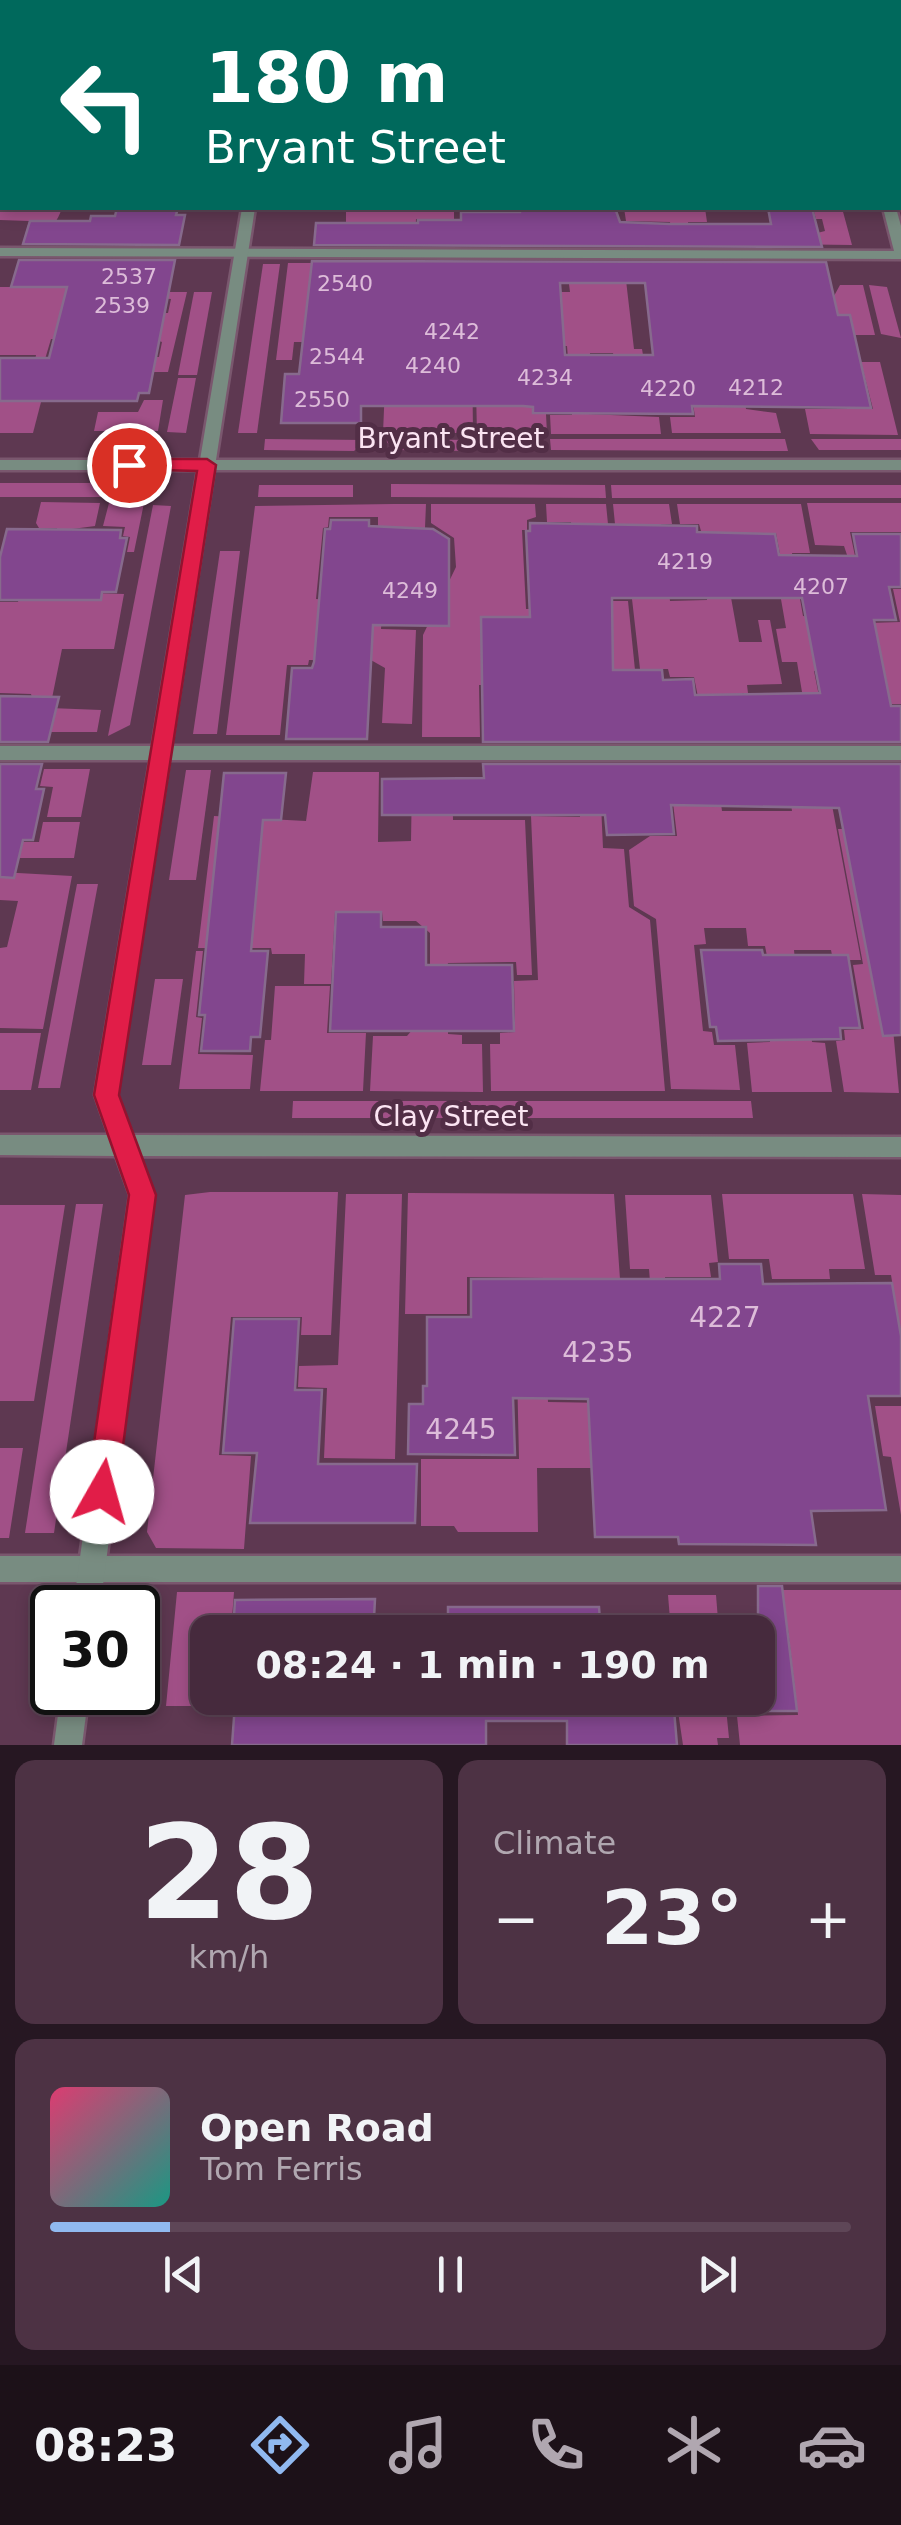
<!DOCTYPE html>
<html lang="en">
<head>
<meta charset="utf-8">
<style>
  body { margin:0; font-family:"DejaVu Sans",sans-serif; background:#4d3244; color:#f1f3f6; height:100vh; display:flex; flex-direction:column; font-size:38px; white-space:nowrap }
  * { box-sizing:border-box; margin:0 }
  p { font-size:32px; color:#b0a7b0 }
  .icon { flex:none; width:55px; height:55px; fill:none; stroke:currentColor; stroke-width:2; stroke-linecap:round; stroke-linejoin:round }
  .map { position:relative; height:1745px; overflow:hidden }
  .drawer { display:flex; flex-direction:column; gap:15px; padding:15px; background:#261722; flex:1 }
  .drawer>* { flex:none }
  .hud { position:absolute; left:0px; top:0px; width:902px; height:210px; box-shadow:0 5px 15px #0003,0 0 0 2px #5e4657; background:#00695c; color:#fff; overflow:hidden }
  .speed { position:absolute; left:30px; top:1585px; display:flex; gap:20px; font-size:50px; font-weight:700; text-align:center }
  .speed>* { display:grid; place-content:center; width:130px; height:130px; border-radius:50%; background:#462a3d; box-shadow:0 5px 15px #0003,0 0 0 2px #5e4657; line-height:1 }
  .speed .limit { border:5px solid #111; border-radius:15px; background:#fff; color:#111 }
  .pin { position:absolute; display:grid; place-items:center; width:85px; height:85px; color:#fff; margin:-42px; border:5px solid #fff; border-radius:50%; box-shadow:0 2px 10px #0007 }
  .me { position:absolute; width:110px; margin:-55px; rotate:7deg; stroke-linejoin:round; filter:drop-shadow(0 0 8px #0008) }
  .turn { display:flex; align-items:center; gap:35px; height:210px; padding:0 40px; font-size:45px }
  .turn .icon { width:130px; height:130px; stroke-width:2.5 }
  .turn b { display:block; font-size:70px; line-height:85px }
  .big { font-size:75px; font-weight:700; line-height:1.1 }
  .drawer .card { flex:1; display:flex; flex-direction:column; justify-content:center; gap:15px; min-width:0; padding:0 35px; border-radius:20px; background:#4d3244 }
  .drawer .dial { align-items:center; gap:0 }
  .dial b { font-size:130px; line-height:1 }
  .song { display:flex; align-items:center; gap:30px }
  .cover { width:120px; height:120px; border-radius:15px; background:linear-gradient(135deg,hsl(340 70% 55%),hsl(170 70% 35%)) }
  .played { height:10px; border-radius:5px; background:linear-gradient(90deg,#90b9f0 15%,#5e4657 15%) }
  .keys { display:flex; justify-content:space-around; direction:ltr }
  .heat { display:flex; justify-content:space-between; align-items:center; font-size:55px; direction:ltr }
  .drawer .tiles { flex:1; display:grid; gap:15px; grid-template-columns:1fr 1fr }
  .card:last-child { grid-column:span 2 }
  .trip { position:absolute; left:190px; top:1615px; width:585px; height:100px; border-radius:20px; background:#462a3d; box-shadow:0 5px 15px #0003,0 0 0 2px #5e4657; font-weight:700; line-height:100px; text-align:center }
  .dock { display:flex; height:160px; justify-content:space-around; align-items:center; background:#1c1118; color:#b0a7b0 }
  .dock .icon { width:70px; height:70px }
  .dock .selected { color:#90b9f0 }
  .dock b { font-size:45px; color:#f1f3f6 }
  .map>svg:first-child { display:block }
  .green { fill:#a15087 }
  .building { fill:#82468e; stroke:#876a8d; stroke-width:2.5; fill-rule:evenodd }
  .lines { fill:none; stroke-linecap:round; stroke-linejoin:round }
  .lane-casing { stroke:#7a576e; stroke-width:5 }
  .street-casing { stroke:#7a576e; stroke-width:5 }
  .lane { fill:#788c81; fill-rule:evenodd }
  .street { fill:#788c81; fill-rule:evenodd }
  .route { fill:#e11d48; stroke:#92132f; stroke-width:2.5 }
  .labels { text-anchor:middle; stroke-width:10; stroke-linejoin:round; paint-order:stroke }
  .number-label { font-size:22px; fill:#ddbcd9 }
  .street-label { font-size:28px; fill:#fbe4f2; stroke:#522e46 }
  .near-number-label { font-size:28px; fill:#ddbcd9 }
</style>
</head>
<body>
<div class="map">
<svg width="901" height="1745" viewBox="0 0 901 1745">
  <rect width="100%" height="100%" fill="#5e3851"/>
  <g class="green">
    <path d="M 0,168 L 2,208 L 62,208 C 57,224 42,243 23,243 L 29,221 L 0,220 Z"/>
    <path d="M 329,208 L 475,208 L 475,210 L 454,210 L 454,219 L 416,219 L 415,244 L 383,244 L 384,222 L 346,222 L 346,211 Z"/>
    <path d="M 624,208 L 705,208 L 707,222 L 688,222 L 690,242 L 673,242 L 670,222 L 626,221 Z"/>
    <path d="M 813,208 L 842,208 L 852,245 L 775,244 L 825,231 L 822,219 L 816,219 Z"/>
    <path d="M 288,263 L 343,263 L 310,277 L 308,342 L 294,342 L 292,360 L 276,360 Z"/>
    <path d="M 624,263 L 634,349 L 642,349 L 643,355 L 614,359 L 613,353 L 590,353 L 587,414 L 659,417 L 661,434 L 551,434 L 550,415 L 572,415 L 572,407 L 567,346 L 557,346 L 557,292 L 570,292 L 569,284 L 597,284 L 595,265 Z"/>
    <path d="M 263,264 L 280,264 L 257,433 L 238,433 Z"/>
    <path d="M 46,281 L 72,282 L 57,339 L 51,339 L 43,366 L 34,366 L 36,355 L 0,355 L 0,287 L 43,287 Z"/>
    <path d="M 840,285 L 863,285 L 875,335 L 812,335 L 829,296 L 834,296 Z"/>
    <path d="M 869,285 L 887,287 L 901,338 L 881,334 Z"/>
    <path d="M 160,292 L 187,292 L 168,372 L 146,372 L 150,357 L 159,357 L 162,342 L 78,312 L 168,313 L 171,299 L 159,298 Z"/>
    <path d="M 194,292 L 212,292 L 197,375 L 178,375 Z"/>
    <path d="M 518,330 L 522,407 L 532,407 L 533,414 L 546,414 L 547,434 L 477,434 L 475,346 Z"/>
    <path d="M 387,338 L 407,380 L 407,407 L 457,407 L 457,383 L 472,349 L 473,433 L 383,433 Z"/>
    <path d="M 687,362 L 745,403 L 746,409 L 776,413 L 781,433 L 672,433 L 670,417 L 695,417 Z"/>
    <path d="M 861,362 L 880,362 L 898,435 L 810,434 L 805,409 L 873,409 Z"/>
    <path d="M 178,378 L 196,378 L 186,433 L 167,432 Z"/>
    <path d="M 144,400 L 163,400 L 158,431 L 94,431 L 98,412 L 138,412 Z"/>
    <path d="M 0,402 L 41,402 L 33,433 L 0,433 Z"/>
    <path d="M 265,439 L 366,440 L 354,451 L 264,450 Z"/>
    <path d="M 384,439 L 472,440 L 472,451 L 394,450 Z"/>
    <path d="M 550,439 L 785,439 L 788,451 L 551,450 Z"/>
    <path d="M 811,439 L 901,439 L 901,450 L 819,450 Z"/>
    <path d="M 0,483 L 147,483 L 144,497 L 0,497 Z"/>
    <path d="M 391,484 L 605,485 L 606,498 L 391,497 Z"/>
    <path d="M 259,485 L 353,485 L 353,497 L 258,497 Z"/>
    <path d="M 611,485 L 901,485 L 901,498 L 612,498 Z"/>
    <path d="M 41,502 L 100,503 L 95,526 L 57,531 L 57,528 L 39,528 L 36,523 Z"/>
    <path d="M 109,503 L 144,503 L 134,552 L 127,552 L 130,537 L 123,536 L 125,527 L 103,526 Z"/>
    <path d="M 807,503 L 901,503 L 901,532 L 850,532 L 867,614 L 844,546 L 815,545 Z"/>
    <path d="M 393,504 L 426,504 L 425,528 L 378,527 L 378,517 L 329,517 L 328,527 L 323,528 L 316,599 L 332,600 L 357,660 L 309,660 L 308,665 L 287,665 L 280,735 L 226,735 L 255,506 Z"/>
    <path d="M 431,504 L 535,504 L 536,517 L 527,520 L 527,530 L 522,530 L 526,609 L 550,609 L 530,685 L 479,685 L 480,737 L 422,737 L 423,635 L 456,567 L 454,538 L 431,523 Z"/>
    <path d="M 546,504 L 606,504 L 608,524 L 596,524 L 596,530 L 572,530 L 571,522 L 547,522 Z"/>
    <path d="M 613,504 L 669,504 L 672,524 L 661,524 L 662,531 L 636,531 L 634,524 L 615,524 Z"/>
    <path d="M 677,504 L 801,504 L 810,553 L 792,553 L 803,616 L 812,617 L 822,670 L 814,671 L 823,716 L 808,728 L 797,662 L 782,662 L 776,629 L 786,628 L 778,582 L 785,581 L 776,533 L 722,533 L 719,588 L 711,532 L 701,531 L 699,524 L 680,524 Z"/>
    <path d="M 153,505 L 171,506 L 130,725 L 108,736 Z"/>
    <path d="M 387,529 L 381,629 L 416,630 L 412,724 L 382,723 L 385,668 L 362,655 Z"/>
    <path d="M 220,551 L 240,551 L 217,734 L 193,734 Z"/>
    <path d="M 893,589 L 901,589 L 901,704 L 891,704 L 887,685 L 871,685 L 869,623 L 900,622 Z"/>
    <path d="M 20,591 L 124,594 L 114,649 L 62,649 L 50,708 L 101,710 L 97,732 L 42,732 L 31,694 L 0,693 L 0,602 L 18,602 Z"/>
    <path d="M 730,592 L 739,642 L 762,642 L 758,620 L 770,620 L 782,684 L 747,685 L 748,693 L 742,693 L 743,702 L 699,702 L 694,677 L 670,677 L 668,669 L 640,669 L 632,599 L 638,599 L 638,593 L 669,593 L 670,601 L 707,600 L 707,593 Z"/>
    <path d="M 597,601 L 628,601 L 635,670 L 594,670 Z"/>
    <path d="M 44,769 L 90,769 L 81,817 L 47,817 L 53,787 L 40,786 Z"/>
    <path d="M 186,770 L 211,770 L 196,880 L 169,880 Z"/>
    <path d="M 313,772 L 379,772 L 378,842 L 411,841 L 412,779 L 452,779 L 453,820 L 525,820 L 532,975 L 517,975 L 516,962 L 448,963 L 447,967 L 430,967 L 430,933 L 416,921 L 383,921 L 382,912 L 335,912 L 331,984 L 304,984 L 305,954 L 272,954 L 271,948 L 198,948 L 214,816 L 306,821 Z"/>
    <path d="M 826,773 L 861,960 L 833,960 L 831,950 L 794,950 L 795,961 L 768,961 L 765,946 L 748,946 L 746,928 L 704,928 L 706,944 L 694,945 L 703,1031 L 712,1032 L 714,1045 L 735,1045 L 740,1090 L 671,1089 L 656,919 L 634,906 L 629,850 L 650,836 L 677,836 L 671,786 L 717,775 L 722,811 L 792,811 L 787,776 Z"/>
    <path d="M 579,804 L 601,804 L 603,848 L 624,849 L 629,907 L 650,920 L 665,1091 L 491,1091 L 490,1044 L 500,1044 L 500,1033 L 515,1032 L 514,981 L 538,980 L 531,816 L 580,817 Z"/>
    <path d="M 43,822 L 80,822 L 74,858 L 0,858 L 0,842 L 39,842 Z"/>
    <path d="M 838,829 L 888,829 L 889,986 L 899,1093 L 844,1092 L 836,1041 L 845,1040 L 844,1030 L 864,1029 L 853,965 L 863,964 Z"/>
    <path d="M 0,872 L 72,876 L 43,1029 L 0,1028 L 0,948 L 7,947 L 18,901 L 0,900 Z"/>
    <path d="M 77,884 L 98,884 L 60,1088 L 38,1088 Z"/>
    <path d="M 196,951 L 203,951 L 196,1017 L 202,1018 L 198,1054 L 253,1055 L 250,1089 L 179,1089 Z"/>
    <path d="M 449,969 L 448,1034 L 462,1035 L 462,1044 L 482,1044 L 483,1092 L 370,1091 L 373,1036 L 407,1036 L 419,1022 Z"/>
    <path d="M 155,979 L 183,979 L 171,1065 L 142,1065 Z"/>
    <path d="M 275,986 L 330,986 L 327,1033 L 366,1033 L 363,1091 L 260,1091 L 265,1040 L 271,1040 Z"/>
    <path d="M 769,1031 L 811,1033 L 812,1042 L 825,1043 L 832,1092 L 752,1092 L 747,1043 L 770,1042 Z"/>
    <path d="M 0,1033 L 41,1033 L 31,1090 L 0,1090 Z"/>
    <path d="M 293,1101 L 751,1101 L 753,1118 L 292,1118 Z"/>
    <path d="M 210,1192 L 338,1192 L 331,1335 L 301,1335 L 302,1317 L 231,1317 L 219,1455 L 251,1456 L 244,1549 L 156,1548 L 147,1532 L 185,1195 Z"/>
    <path d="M 408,1193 L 614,1194 L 620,1279 L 467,1277 L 467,1314 L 405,1314 Z"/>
    <path d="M 346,1194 L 402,1194 L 395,1459 L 324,1458 L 327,1388 L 298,1387 L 299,1366 L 338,1365 Z"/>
    <path d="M 722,1194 L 853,1194 L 865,1269 L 829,1269 L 830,1279 L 772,1279 L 769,1259 L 729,1259 Z"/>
    <path d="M 862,1194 L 901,1195 L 901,1336 L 891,1275 L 875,1275 Z"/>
    <path d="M 625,1195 L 711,1195 L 718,1262 L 709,1263 L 711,1277 L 665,1277 L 667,1307 L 652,1307 L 649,1269 L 630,1269 Z"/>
    <path d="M 76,1204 L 103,1204 L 54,1533 L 25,1533 Z"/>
    <path d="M 0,1205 L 65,1205 L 34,1401 L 0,1401 Z"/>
    <path d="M 515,1282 L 543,1282 L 548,1402 L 608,1403 L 657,1468 L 537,1468 L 538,1532 L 458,1532 L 454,1526 L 421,1526 L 421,1459 L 519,1459 Z"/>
    <path d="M 875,1406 L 901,1406 L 901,1515 L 891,1457 L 883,1456 Z"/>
    <path d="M 0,1448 L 23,1448 L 9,1538 L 0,1538 Z"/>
    <path d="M 776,1590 L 901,1590 L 901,1745 L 740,1745 L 737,1716 L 798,1715 L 788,1629 Z"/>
    <path d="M 177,1592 L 234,1592 L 231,1632 L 208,1632 L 208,1698 L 226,1698 L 225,1706 L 166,1706 Z"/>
    <path d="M 668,1595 L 716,1595 L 719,1632 L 671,1632 Z"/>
    <path d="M 676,1698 L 725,1698 L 729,1738 L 717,1738 L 718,1745 L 683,1745 Z"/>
  </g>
  <g class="building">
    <path d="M 117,208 L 178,208 L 176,215 L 185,215 L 179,245 L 23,244 L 30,221 L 90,221 L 91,216 L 115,216 Z"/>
    <path d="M 520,208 L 615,208 L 620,222 L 670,224 L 771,224 L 768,208 L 812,208 L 822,247 L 314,245 L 316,223 L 418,223 L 418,220 L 461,220 L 461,212 L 520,212 Z"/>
    <path d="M 19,260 L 175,260 L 149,393 L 139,393 L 137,401 L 0,401 L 0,358 L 49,358 L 67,287 L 11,287 Z"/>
    <path d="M 312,261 L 826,262 L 838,315 L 850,315 L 871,408 L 692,406 L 693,414 L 533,413 L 533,407 L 523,406 L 361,406 L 361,423 L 281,423 L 285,374 L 299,374 ZM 560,283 L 645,283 L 653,355 L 565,355 Z"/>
    <path d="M 331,520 L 369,520 L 369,526 L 433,529 L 449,539 L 449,626 L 373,625 L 367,739 L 286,739 L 292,668 L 312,668 L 314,662 L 325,529 L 330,529 Z"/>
    <path d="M 530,523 L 697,526 L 697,532 L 775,534 L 779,555 L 857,556 L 853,534 L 901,534 L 901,587 L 889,587 L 896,620 L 874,620 L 891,706 L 901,706 L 901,742 L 483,742 L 481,617 L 530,617 L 526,531 L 530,531 ZM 612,598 L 802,598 L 820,693 L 695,695 L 693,679 L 663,680 L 662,670 L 613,670 Z"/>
    <path d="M 7,529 L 121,530 L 120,538 L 127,538 L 116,592 L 102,592 L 101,600 L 0,600 L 0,557 Z"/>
    <path d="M 0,696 L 59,697 L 48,742 L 0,742 Z"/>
    <path d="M 0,764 L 42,764 L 36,789 L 44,789 L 33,840 L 23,840 L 14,878 L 0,877 Z"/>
    <path d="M 483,764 L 901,764 L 901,1035 L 883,1036 L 839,808 L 671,805 L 674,834 L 607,835 L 605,815 L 382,815 L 382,779 L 484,778 Z"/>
    <path d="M 224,773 L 286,773 L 281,820 L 263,820 L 251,951 L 268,951 L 260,1037 L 251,1037 L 250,1051 L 201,1051 L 205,1015 L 199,1015 Z"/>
    <path d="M 336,912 L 381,912 L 381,927 L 426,927 L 426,965 L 512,965 L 514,1031 L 330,1031 Z"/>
    <path d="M 701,950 L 762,950 L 763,955 L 848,955 L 860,1028 L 840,1028 L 841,1039 L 718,1041 L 716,1027 L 710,1027 Z"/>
    <path d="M 719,1264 L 761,1264 L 763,1284 L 892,1283 L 901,1336 L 901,1396 L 868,1396 L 886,1510 L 811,1511 L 816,1545 L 679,1544 L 678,1537 L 595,1537 L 588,1399 L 513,1398 L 515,1455 L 408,1454 L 409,1404 L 423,1404 L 423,1386 L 427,1386 L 427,1317 L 471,1317 L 471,1279 L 720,1279 Z"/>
    <path d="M 234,1319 L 299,1319 L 295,1390 L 322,1390 L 318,1464 L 417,1464 L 415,1523 L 250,1523 L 257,1453 L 223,1453 Z"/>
    <path d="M 758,1586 L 782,1586 L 797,1711 L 758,1711 Z"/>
    <path d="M 375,1599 L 374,1618 L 448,1617 L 448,1607 L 599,1607 L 600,1621 L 667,1621 L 668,1632 L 233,1632 L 235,1600 Z"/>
    <path d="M 228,1698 L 673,1698 L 677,1745 L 567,1745 L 567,1721 L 486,1721 L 486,1745 L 232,1745 L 235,1704 L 227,1704 Z"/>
  </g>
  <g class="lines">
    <g class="lane-casing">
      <g id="lane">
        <path d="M 0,248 L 901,251 L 901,259 L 0,256 Z"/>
        <rect x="0" y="746" width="901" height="14"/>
        <rect x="0" y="1556" width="901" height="26"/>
      </g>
    </g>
    <g class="street-casing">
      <g id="street">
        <path d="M 824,0 L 836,0 L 836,2 L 825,2 Z"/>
        <rect x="0" y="83" width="2" height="8"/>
        <rect x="900" y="83" width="1" height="8"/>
        <path d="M 242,208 L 255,208 L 216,460 L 901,460 L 901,470 L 214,470 L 117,1095 L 132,1135 L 901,1137 L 901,1157 L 139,1156 L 154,1195 L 100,1608 L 73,1608 L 130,1195 L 116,1156 L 0,1155 L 0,1135 L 109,1135 L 95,1095 L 198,470 L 0,470 L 0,460 L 200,460 Z"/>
        <path d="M 883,208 L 896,208 L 901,226 L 901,255 L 894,251 Z"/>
        <path d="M 61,1692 L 89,1692 L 82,1745 L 54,1745 Z"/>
      </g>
    </g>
    <use href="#lane" class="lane"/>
    <use href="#street" class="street"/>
  </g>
  <path class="route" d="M 129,459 L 207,459 L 216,465 L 119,1095 L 156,1195 L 117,1492 L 112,1503 L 102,1507 L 92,1503 L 87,1492 L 129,1195 L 94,1095 L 197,471 L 123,469 L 123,461 Z"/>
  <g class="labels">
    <g class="number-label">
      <text x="129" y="284">2537</text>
      <text x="345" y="291">2540</text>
      <text x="122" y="313">2539</text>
      <text x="452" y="339">4242</text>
      <text x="337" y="364">2544</text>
      <text x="433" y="373">4240</text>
      <text x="545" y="385">4234</text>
      <text x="756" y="395">4212</text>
      <text x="668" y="396">4220</text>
      <text x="322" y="407">2550</text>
      <text x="685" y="569">4219</text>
      <text x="821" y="594">4207</text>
      <text x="410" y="598">4249</text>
    </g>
    <g class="street-label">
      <text x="451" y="448">Bryant Street</text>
      <text x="451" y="1126">Clay Street</text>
    </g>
    <g class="near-number-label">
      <text x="725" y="1327">4227</text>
      <text x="598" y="1362">4235</text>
      <text x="461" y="1439">4245</text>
    </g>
  </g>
</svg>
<div class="speed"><div class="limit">30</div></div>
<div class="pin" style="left:129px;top:465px;background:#d93025"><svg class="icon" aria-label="arrive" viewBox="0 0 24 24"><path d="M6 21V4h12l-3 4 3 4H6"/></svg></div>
<svg class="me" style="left:102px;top:1492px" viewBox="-20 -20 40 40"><circle r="19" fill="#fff"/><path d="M0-13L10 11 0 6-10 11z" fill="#e11d48"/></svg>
<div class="trip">08:24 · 1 min · 190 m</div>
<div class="hud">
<div class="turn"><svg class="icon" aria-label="left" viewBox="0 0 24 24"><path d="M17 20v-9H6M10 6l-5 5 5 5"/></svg><div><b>180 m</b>Bryant Street</div></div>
</div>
</div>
<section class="drawer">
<div class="tiles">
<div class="card dial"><b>28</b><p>km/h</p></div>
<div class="card"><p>Climate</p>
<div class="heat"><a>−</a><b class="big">23°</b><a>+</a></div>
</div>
<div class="card">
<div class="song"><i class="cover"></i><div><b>Open Road</b><p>Tom Ferris</p></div></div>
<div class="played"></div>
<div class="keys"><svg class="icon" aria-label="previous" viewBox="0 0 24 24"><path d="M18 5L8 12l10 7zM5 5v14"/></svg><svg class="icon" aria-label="pause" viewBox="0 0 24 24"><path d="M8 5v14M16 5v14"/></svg><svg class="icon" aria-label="next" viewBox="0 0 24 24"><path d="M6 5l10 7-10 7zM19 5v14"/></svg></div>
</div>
</div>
</section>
<nav class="dock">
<b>08:23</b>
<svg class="icon selected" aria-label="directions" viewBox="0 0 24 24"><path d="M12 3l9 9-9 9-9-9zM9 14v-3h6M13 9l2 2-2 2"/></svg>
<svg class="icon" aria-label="music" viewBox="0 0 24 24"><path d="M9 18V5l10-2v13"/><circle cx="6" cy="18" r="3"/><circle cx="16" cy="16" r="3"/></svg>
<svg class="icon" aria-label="phone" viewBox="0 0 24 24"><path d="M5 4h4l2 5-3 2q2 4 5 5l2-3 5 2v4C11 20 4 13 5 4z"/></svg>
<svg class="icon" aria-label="climate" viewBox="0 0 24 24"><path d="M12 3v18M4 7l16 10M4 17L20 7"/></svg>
<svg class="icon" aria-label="car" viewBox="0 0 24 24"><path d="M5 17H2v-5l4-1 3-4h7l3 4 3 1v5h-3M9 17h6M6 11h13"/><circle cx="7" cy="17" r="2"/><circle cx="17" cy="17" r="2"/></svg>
</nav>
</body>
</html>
